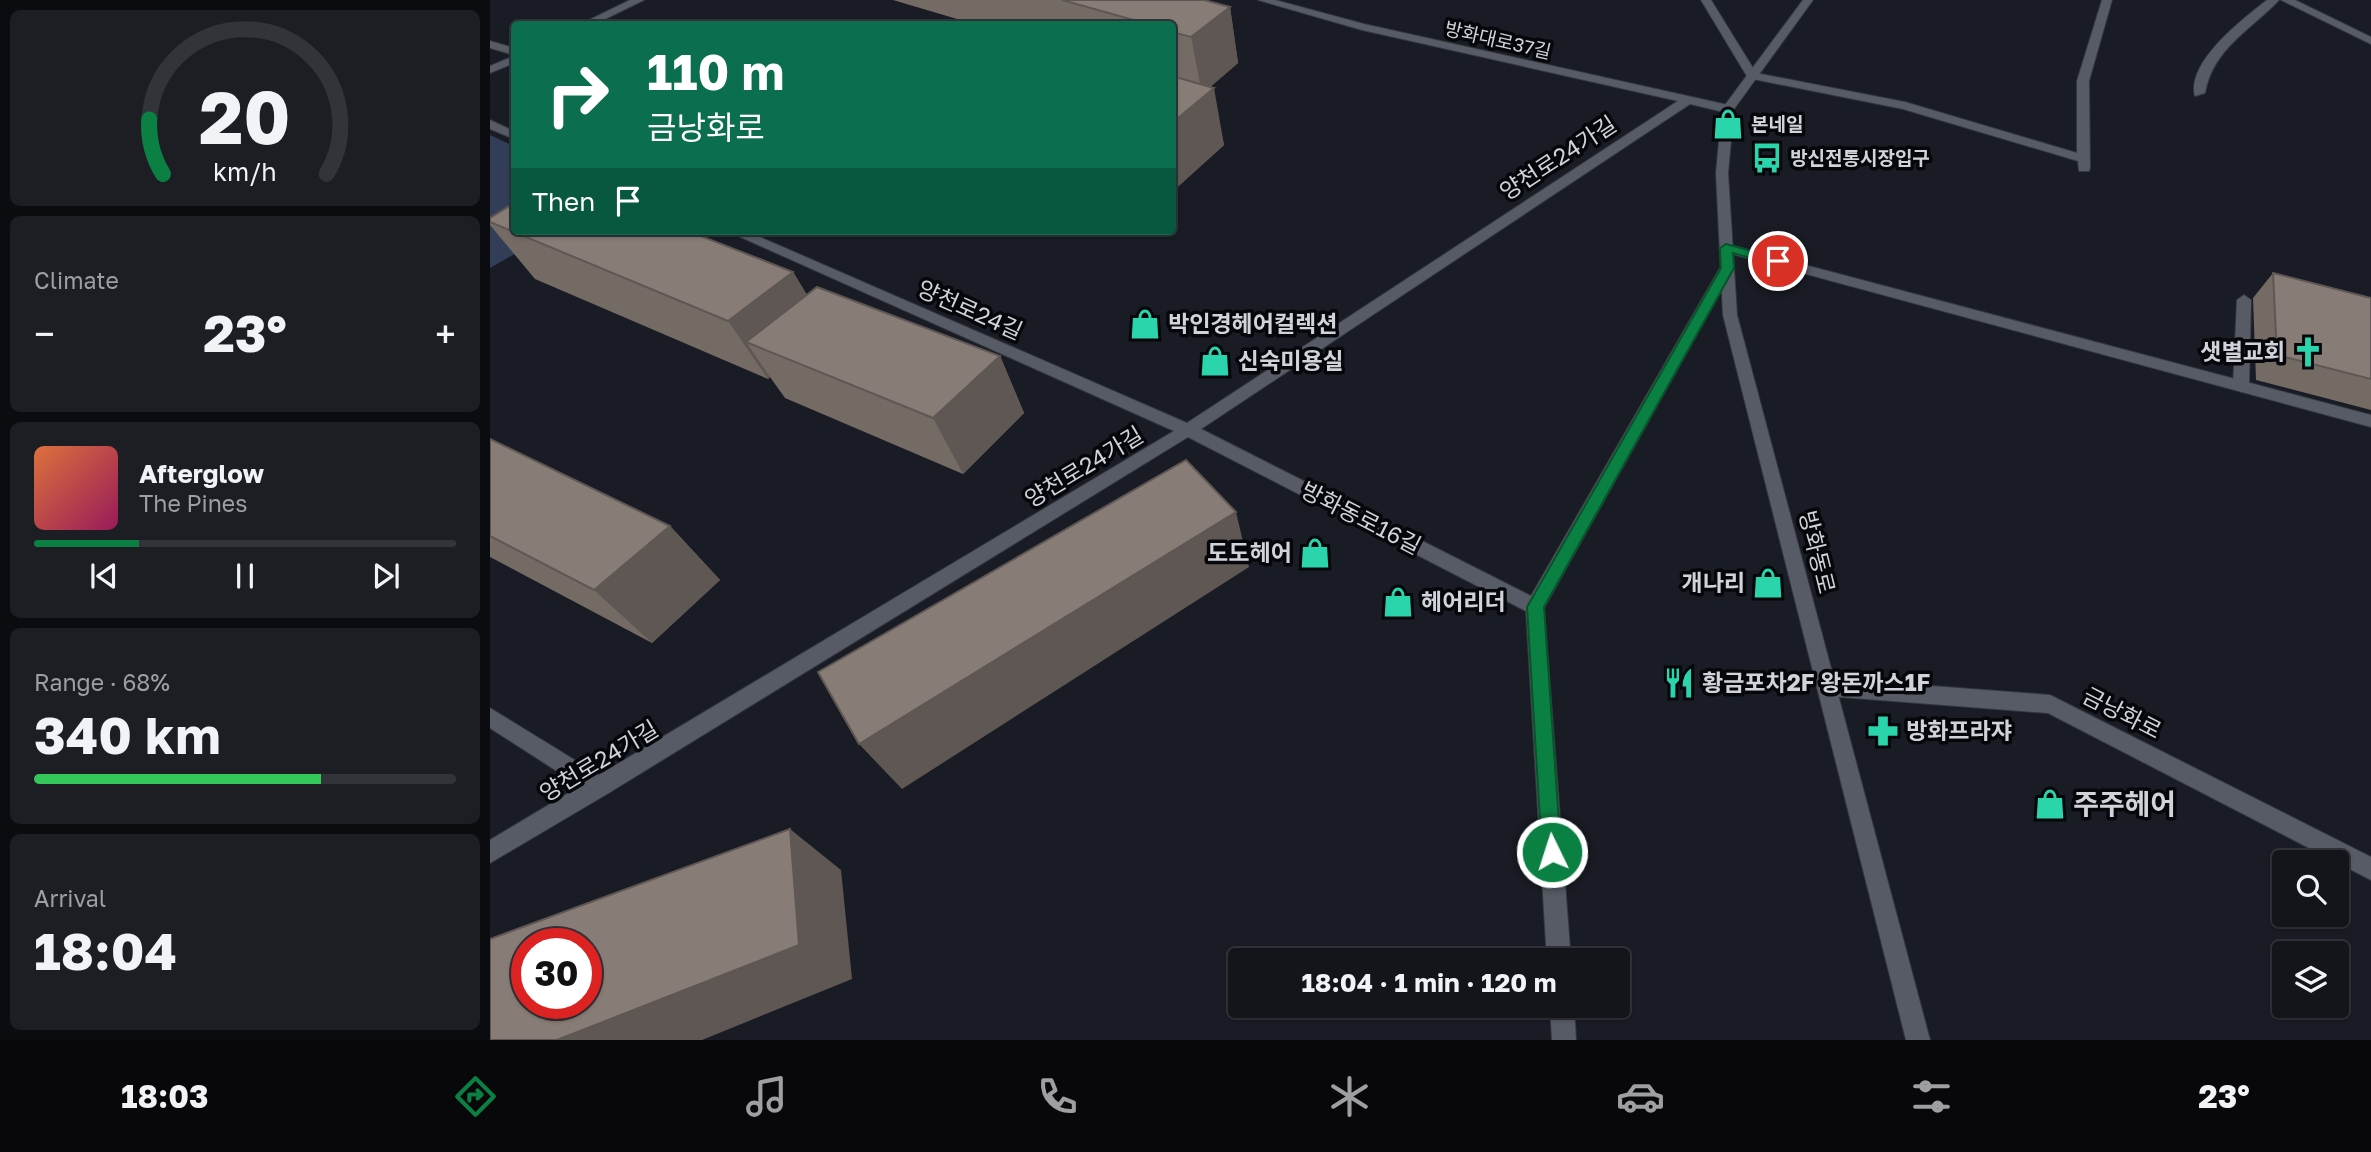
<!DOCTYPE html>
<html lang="en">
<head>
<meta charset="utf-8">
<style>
  body { margin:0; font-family:"Golos Text","Noto Sans KR",sans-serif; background:#1c1e24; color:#f1f3f6; height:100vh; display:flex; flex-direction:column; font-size:26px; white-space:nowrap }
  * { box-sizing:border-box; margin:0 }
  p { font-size:23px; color:#9d9fa3 }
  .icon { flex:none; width:38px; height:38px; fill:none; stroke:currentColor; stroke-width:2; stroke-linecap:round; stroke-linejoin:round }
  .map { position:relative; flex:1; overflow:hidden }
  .panel { display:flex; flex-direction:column; gap:10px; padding:10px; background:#0a0c0f; width:490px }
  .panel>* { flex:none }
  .banner { position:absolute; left:21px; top:21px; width:665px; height:214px; border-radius:7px; box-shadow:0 2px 5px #0004,0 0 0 2px #32343a; background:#0b6e4f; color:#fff; overflow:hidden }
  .fabs { position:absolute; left:1782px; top:850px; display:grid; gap:14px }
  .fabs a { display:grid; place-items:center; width:77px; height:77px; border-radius:7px; background:#13151b; box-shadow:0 2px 5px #0004,0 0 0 2px #32343a; font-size:35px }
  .speed { position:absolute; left:21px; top:928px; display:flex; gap:14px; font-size:35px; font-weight:700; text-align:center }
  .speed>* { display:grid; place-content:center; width:91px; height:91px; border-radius:50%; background:#13151b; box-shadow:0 2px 5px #0004,0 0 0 2px #32343a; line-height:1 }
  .speed .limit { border:10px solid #d22; background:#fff; color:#111 }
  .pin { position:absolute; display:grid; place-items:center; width:60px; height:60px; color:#fff; margin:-30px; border:4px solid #fff; border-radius:50%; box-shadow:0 2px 7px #0007 }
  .me { position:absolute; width:77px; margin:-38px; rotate:356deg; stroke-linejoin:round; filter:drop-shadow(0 0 5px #0008) }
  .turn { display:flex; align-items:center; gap:24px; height:147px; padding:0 21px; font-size:32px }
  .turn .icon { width:91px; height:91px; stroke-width:2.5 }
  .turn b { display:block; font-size:49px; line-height:60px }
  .then { display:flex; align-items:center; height:66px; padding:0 21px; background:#0003; gap:14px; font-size:26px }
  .big { font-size:52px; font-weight:700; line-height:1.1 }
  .panel .card { flex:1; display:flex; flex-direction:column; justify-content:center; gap:10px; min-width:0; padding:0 24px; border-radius:10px; background:#1c1e24 }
  .panel .dial { align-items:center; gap:0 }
  .dial svg { height:182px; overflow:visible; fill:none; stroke:#32343a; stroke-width:7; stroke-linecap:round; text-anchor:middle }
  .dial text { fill:#f1f3f6; stroke:none }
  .song { display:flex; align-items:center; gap:21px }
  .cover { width:84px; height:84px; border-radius:10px; background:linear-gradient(135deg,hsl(20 70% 55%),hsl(330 70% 35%)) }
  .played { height:7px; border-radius:4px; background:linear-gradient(90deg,#0b8043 25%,#32343a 25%) }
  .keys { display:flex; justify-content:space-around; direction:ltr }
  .heat { display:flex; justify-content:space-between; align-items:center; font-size:38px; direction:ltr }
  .charge { height:10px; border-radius:5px; background:linear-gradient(90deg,#34c759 68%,#32343a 0) }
  .trip { position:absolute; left:738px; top:948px; width:402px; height:70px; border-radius:7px; background:#13151b; box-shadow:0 2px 5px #0004,0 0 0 2px #32343a; font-weight:700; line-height:70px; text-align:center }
  .tab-bar { display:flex; height:112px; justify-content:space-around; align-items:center; background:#08080b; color:#9d9fa3 }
  .tab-bar .icon { width:49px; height:49px }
  .tab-bar .selected { color:#0b8043 }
  .tab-bar b { font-size:32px; color:#f1f3f6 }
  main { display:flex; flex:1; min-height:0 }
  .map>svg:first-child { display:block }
  .green { fill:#323e58 }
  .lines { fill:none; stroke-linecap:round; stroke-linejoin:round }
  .service-casing { stroke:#36383e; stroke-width:2 }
  .minor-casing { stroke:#36383e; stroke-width:2 }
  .tertiary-casing { stroke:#36383e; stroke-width:2 }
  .service { fill:#565b65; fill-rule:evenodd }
  .minor { fill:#565b65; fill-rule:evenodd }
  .tertiary { fill:#565b65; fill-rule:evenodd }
  .wall { fill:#756b65 }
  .shaded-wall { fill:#5f5753 }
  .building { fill:#887c76; stroke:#5f5753; stroke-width:2; fill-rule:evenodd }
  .route { fill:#0b8043; stroke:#07532c; stroke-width:2 }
  .labels { text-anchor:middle; stroke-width:7; stroke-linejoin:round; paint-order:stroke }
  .far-street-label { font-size:19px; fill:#d0d3d9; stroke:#06070a }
  .far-poi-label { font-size:19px; font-weight:bold; fill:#d0d3d9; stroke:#06070a; text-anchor:start }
  .street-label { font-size:23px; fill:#d0d3d9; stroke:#06070a }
  .poi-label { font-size:23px; font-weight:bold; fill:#d0d3d9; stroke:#06070a; text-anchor:start }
  .near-poi-label { font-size:28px; font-weight:bold; fill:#d0d3d9; stroke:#06070a; text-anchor:start }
</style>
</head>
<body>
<main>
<section class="panel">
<div class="card dial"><svg viewBox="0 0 100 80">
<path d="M14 69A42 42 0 1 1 86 69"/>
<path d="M14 69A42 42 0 0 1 8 45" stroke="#0b8043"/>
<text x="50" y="56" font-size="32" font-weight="700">20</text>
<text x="50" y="72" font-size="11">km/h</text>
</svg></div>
<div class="card"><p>Climate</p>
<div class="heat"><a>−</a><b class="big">23°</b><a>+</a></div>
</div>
<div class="card">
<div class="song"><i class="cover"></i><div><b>Afterglow</b><p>The Pines</p></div></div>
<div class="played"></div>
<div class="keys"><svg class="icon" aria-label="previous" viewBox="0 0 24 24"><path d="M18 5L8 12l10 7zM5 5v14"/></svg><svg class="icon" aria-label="pause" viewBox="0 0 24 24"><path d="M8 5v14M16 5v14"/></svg><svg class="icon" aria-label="next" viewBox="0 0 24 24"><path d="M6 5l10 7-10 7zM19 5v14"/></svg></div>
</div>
<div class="card"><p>Range · 68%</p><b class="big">340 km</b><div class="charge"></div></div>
<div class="card"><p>Arrival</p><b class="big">18:04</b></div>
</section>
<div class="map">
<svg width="1881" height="1040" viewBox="0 0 1881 1040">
  <rect width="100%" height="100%" fill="#191c24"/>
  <path class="green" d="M 0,135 L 24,146 L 24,231 L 65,231 L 0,268 Z"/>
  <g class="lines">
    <g class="service-casing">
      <g id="service">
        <path d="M 1777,0 L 1789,0 C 1761,30 1723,48 1715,93 L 1705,96 C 1696,62 1754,18 1777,0 Z"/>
        <path d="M 0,41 L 24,48 L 24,55 L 0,48 Z"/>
        <path d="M 1754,295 L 1761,300 L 1759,386 L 1751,392 L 1743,386 L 1747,300 Z"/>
      </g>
    </g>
    <g class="minor-casing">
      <g id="minor">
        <path d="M 140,0 L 154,0 L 105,24 L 91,24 Z"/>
        <path d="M 768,0 L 785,0 L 874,24 L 1238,105 L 1244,109 L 1238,113 L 1200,104 L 711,429 L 1041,596 L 1230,268 L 1237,263 L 1242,265 L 1244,268 L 1054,608 L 1081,961 L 1057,961 L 1036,611 L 698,437 L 117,794 L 0,863 L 0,840 L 90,786 L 0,728 L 0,708 L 109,775 L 684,431 L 237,231 L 256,231 L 697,423 L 1188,101 L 872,30 Z"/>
        <path d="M 1211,0 L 1221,0 L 1266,73 L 1415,102 L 1587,153 L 1587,81 L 1612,0 L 1622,0 L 1599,81 L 1600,168 L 1599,171 L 1589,171 L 1588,161 L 1413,109 L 1258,78 Z"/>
        <path d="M 1791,0 L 1805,0 L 1881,37 L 1881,44 Z"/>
        <path d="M 24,56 L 24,63 L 0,73 L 0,66 Z"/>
        <path d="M 0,120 L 24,131 L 24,139 L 0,129 Z"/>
        <path d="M 1236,244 L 1881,415 L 1881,427 L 1231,251 L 1229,248 Z"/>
        <path d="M 1337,678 L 1560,695 L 1881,857 L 1881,880 L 1558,713 L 1337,696 L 1330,693 L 1327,687 L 1330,681 Z"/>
        <path d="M 1060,1006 L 1084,1006 L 1086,1040 L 1062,1040 Z"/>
      </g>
    </g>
    <g class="tertiary-casing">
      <path id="tertiary" d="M 1313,0 L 1323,0 L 1244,109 L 1238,173 L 1247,315 L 1440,1040 L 1416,1040 L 1233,315 L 1226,173 L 1232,109 Z"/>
    </g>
    <use href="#service" class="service"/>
    <use href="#minor" class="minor"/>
    <use href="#tertiary" class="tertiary"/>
  </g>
  <g class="wall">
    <path d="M 403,0 L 714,0 L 740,7 L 748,63 L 720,87 L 734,145 L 682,192 L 682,24 L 484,24 Z"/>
    <path d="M 0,218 L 303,272 L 317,295 L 510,356 L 534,413 L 473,474 L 295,398 L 280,377 L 278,379 L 45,279 L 0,225 Z"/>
    <path d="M 1783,273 L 1881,298 L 1881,410 L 1766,380 L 1763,298 Z"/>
    <path d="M 0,439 L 180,526 L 230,580 L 162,643 L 0,557 Z"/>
  </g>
  <g class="shaded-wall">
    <path d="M 740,7 L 748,63 L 712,94 L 701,37 Z"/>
    <path d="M 724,88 L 734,145 L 682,192 L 682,123 Z"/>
    <path d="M 303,272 L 338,330 L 256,342 L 280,377 L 278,379 L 238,321 Z"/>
    <path d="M 510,356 L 534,413 L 473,474 L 443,418 Z"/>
    <path d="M 746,512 L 759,567 L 412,789 L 369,744 Z"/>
    <path d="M 180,526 L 230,580 L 162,643 L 104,590 Z"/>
    <path d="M 300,829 L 351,870 L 362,979 L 212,1040 L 67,1040 Z"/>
  </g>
  <g class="building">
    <path d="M 572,0 L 714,0 L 740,7 L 701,37 L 682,32 L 682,24 L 658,24 Z"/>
    <path d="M 682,76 L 724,88 L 682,123 Z"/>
    <path d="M 24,203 L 24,231 L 198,231 L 303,272 L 238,321 L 0,222 L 0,218 Z"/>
    <path d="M 1783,273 L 1881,298 L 1881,379 L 1787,355 Z"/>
    <path d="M 327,287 L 510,356 L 443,418 L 256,342 Z"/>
    <path d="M 0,439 L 180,526 L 104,590 L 0,536 Z"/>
    <path d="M 696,460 L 746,512 L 369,744 L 328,672 Z"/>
    <path d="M 300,829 L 309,945 L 67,1040 L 0,1040 L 0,939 ZM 37,943 L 96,943 L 96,1003 L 37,1003 Z"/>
  </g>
  <path class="route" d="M 1236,244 L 1292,259 L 1294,261 L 1288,266 L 1243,253 L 1244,268 L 1054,607 L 1071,852 L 1069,859 L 1062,861 L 1055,859 L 1052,852 L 1037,607 L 1231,268 L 1230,248 Z"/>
  <defs>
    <g id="shop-bare" transform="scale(2.415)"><path d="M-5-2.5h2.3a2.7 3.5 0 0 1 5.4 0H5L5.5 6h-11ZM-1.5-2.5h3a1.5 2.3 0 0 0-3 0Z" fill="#2bd5ac" stroke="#06070a" stroke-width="2.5" paint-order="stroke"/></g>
    <g id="bus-bare" transform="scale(2.415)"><path d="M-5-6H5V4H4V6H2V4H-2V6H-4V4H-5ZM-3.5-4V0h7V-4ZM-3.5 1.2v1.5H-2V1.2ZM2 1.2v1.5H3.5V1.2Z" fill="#2bd5ac" stroke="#06070a" stroke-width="2.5" paint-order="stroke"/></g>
    <g id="church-bare" transform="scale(2.415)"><path d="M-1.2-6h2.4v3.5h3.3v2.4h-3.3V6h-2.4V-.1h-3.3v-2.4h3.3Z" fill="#2bd5ac" stroke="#06070a" stroke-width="2.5" paint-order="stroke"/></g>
    <g id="restaurant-bare" transform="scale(2.415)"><path d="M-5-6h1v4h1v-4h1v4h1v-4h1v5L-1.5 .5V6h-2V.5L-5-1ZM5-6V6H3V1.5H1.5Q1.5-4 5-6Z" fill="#2bd5ac" stroke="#06070a" stroke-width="2.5" paint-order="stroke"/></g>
    <g id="pharmacy-bare" transform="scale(2.415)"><path d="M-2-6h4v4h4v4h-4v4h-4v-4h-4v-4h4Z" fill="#2bd5ac" stroke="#06070a" stroke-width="2.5" paint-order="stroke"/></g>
  </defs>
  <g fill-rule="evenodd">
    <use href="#shop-bare" x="1238" y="124"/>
    <use href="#bus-bare" x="1277" y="158"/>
    <use href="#shop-bare" x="655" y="324"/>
    <use href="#church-bare" x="1818" y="352"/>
    <use href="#shop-bare" x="725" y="361"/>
    <use href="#shop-bare" x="825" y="553"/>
    <use href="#shop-bare" x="1278" y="583"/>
    <use href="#shop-bare" x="908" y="602"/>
    <use href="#restaurant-bare" x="1189" y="683"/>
    <use href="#pharmacy-bare" x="1393" y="731"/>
    <use href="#shop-bare" x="1560" y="804"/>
  </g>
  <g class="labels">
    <g class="far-street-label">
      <text transform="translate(1008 40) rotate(13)" y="7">방화대로37길</text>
    </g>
    <g class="far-poi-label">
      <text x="1261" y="131">본네일</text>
      <text x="1300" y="165">방신전통시장입구</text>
    </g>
    <g class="street-label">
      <text transform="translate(1068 158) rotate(-33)" y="8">양천로24가길</text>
      <text transform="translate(480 310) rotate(24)" y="8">양천로24길</text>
      <text transform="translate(594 467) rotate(-31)" y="8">양천로24가길</text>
      <text transform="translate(871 518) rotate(27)" y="8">방화동로16길</text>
      <text transform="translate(1327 552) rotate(76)" y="8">방화동로</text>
      <text transform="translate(1632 713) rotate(27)" y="8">금낭화로</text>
      <text transform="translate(109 761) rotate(-31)" y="8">양천로24가길</text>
    </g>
    <g class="poi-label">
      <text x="678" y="332">박인경헤어컬렉션</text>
      <text x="1795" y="360" text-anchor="end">샛별교회</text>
      <text x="748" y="369">신숙미용실</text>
      <text x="802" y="561" text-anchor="end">도도헤어</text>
      <text x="1255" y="591" text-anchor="end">개나리</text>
      <text x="931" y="610">헤어리더</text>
      <text x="1212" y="691">황금포차2F 왕돈까스1F</text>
      <text x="1416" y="739">방화프라쟈</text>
    </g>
    <g class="near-poi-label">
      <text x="1583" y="814">주주헤어</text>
    </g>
  </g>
</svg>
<div class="fabs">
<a><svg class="icon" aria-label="search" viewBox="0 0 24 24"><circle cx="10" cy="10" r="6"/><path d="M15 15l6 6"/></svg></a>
<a><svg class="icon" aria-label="layers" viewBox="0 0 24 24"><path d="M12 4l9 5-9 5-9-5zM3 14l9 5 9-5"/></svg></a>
</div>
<div class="speed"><div class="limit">30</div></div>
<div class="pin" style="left:1288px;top:261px;background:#d93025"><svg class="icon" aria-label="arrive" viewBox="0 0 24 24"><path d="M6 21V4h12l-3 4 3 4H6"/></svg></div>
<svg class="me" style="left:1062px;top:852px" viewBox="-20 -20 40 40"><circle r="17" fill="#0b8043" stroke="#fff" stroke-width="3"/><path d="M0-11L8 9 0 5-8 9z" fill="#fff"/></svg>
<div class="trip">18:04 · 1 min · 120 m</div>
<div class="banner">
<div class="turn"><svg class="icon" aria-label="right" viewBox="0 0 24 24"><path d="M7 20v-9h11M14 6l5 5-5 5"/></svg><div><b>110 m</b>금낭화로</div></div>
<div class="then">Then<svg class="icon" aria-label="arrive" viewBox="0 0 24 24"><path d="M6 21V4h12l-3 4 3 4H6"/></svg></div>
</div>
</div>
</main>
<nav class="tab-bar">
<b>18:03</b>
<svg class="icon selected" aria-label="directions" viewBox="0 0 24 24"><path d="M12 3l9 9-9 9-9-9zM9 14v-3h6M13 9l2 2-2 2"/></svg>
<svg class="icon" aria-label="music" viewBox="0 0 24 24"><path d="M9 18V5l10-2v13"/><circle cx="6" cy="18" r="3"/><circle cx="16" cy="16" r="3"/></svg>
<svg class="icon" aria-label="phone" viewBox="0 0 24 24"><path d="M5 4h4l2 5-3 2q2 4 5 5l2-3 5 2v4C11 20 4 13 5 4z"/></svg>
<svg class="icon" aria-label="climate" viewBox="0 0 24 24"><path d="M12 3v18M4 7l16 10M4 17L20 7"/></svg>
<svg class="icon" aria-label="car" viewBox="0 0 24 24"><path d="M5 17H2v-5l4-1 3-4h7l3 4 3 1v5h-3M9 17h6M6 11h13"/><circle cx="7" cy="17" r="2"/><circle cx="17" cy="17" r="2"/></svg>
<svg class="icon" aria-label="filters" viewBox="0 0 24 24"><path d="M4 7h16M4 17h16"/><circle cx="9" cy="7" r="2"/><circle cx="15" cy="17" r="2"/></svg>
<b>23°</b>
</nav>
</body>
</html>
